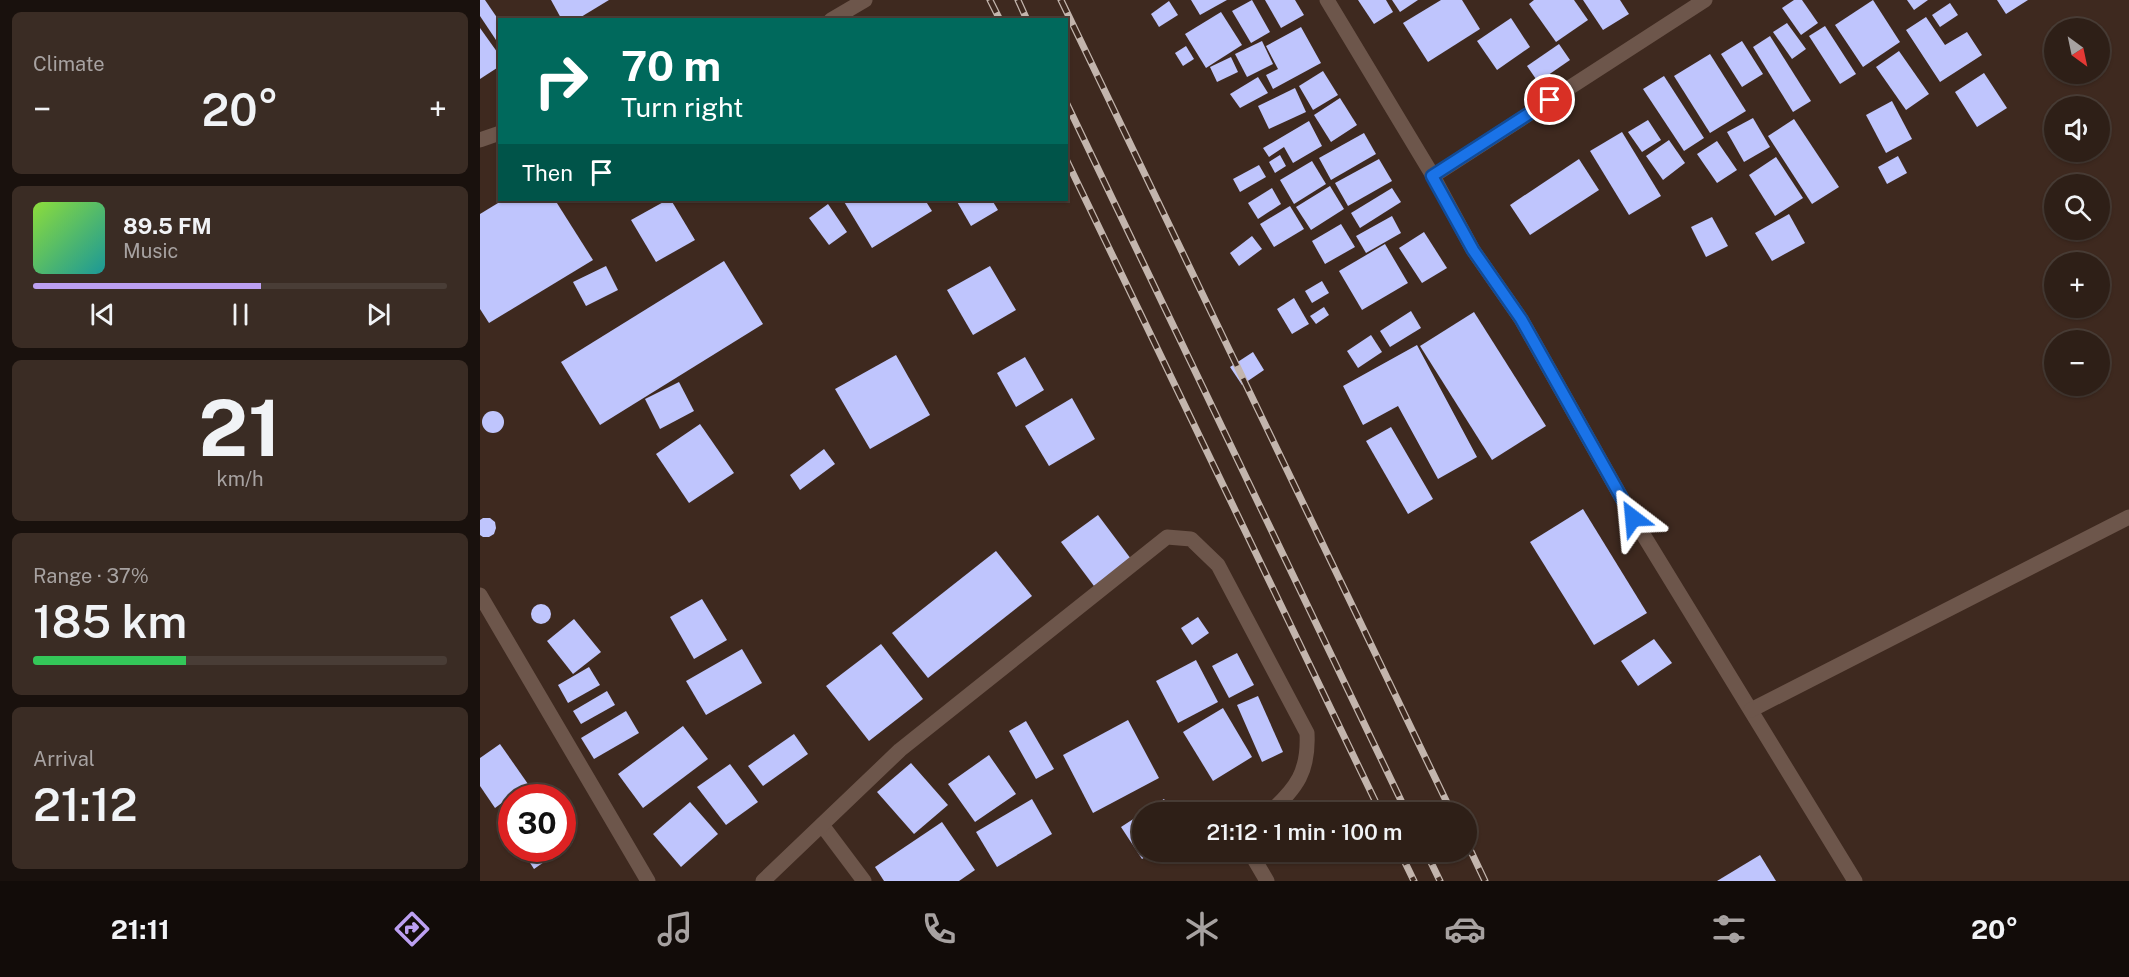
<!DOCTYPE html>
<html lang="en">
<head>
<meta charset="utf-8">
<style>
  body { margin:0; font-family:"Public Sans",sans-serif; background:#3a2c24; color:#f1f3f6; height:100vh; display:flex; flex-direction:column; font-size:22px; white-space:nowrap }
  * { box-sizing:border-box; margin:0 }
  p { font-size:20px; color:#a7a2a1 }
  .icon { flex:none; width:33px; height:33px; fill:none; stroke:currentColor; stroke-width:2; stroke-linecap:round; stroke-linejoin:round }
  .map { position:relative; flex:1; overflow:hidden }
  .side { display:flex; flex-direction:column; gap:12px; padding:12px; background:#19110d; width:480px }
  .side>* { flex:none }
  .guide { position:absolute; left:18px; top:18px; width:570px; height:183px; border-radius:0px; box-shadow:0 2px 4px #0004,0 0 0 2px #493d36; background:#00695c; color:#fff; overflow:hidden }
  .needle { width:39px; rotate:147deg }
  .tools { position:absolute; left:1564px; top:18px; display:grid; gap:12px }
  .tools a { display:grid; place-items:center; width:66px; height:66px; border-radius:50%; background:#2e1f17; box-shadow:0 2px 4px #0004,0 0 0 2px #493d36; font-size:30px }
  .speed { position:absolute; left:18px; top:784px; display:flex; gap:12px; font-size:30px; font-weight:700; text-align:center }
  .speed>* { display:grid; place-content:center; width:78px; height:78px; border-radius:50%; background:#2e1f17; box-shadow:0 2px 4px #0004,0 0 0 2px #493d36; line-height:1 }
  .speed .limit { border:9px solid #d22; background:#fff; color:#111 }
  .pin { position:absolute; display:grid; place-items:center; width:51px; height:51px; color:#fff; margin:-26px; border:3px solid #fff; border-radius:50%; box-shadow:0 2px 6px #0007 }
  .me { position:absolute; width:66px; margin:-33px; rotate:331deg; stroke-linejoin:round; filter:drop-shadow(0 0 4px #0008) }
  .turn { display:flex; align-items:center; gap:21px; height:126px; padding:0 24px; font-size:27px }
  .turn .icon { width:78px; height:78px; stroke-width:2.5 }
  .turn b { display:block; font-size:42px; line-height:51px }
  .then { display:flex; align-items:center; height:57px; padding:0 24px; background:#0003; gap:12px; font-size:22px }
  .big { font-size:45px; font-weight:600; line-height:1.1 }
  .side .tile { flex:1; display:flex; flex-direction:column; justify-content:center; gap:9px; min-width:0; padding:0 21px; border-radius:9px; background:#3a2c24 }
  .side .dial { align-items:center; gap:0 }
  .dial b { font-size:78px; line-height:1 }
  .song { display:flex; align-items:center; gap:18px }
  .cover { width:72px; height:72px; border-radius:9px; background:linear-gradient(135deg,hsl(90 70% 55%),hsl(180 70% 35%)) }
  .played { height:6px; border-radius:3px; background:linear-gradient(90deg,#bca0f2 55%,#493d36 55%) }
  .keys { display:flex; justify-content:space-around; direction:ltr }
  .heat { display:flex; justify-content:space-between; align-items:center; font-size:33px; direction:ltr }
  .charge { height:9px; border-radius:4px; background:linear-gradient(90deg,#34c759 37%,#493d36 0) }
  .trip { position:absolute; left:652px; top:802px; width:345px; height:60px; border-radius:30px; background:#2e1f17; box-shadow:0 2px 4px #0004,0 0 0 2px #493d36; font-weight:600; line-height:60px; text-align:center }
  .dock { display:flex; height:96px; justify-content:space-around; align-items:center; background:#120c09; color:#a7a2a1 }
  .dock .icon { width:42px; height:42px }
  .dock .active { color:#bca0f2 }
  .dock b { font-size:27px; color:#f1f3f6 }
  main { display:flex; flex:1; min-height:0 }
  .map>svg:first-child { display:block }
  .building { fill:#bfc5fd }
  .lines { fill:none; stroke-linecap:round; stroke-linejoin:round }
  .minor { stroke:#6d564b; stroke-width:15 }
  .rail-casing { stroke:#c3b5ad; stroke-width:7 }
  .rail { stroke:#3e291f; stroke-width:4.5; stroke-dasharray:14; stroke-linecap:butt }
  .route-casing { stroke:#114b97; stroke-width:15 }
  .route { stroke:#1a73e8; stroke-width:10 }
</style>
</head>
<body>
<main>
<section class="side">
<div class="tile"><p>Climate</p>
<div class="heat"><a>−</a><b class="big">20°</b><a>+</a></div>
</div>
<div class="tile">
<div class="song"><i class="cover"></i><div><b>89.5 FM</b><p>Music</p></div></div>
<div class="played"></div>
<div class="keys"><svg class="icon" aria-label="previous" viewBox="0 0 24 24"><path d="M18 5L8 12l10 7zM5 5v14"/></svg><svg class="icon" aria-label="pause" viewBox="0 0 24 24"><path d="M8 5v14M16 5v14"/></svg><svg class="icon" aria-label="next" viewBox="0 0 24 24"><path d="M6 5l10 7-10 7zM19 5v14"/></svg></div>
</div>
<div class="tile dial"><b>21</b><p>km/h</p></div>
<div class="tile"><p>Range · 37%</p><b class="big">185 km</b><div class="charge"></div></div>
<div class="tile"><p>Arrival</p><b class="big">21:12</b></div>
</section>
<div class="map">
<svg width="1649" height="881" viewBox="0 0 1649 881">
  <rect width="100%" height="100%" fill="#3e291f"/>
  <g class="building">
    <path d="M 0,0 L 5,0 L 20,22 L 20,46 L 0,16 Z"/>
    <path d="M 71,0 L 129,0 L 96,20 L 82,20 Z"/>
    <path d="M 711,0 L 747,0 L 720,15 Z"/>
    <path d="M 772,0 L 790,32 L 771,43 L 752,11 Z"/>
    <path d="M 785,0 L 815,0 L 824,15 L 801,28 Z"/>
    <path d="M 878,0 L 906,0 L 913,12 L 894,24 Z"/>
    <path d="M 912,0 L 938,0 L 920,12 Z"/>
    <path d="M 961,0 L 982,0 L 1000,29 L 948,62 L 923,23 Z"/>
    <path d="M 1054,0 L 1094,0 L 1108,20 L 1076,42 L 1049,4 Z"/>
    <path d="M 1103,0 L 1140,0 L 1149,14 L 1123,30 Z"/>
    <path d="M 1314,0 L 1322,0 L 1338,23 L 1321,35 L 1302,8 Z"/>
    <path d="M 1393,0 L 1420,42 L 1383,67 L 1355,25 Z"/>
    <path d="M 1427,0 L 1448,0 L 1434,10 Z"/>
    <path d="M 1517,0 L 1548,0 L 1526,14 Z"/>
    <path d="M 689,1 L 698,15 L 679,27 L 671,14 Z"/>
    <path d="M 1470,3 L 1478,15 L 1460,27 L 1452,15 Z"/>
    <path d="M 741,12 L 762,45 L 726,68 L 705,34 Z"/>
    <path d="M 1446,17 L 1465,45 L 1487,32 L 1502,55 L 1460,82 L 1426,30 Z"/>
    <path d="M 1031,18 L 1050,47 L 1017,70 L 997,41 Z"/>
    <path d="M 1307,23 L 1326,49 L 1312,59 L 1293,32 Z"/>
    <path d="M 1345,26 L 1376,74 L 1360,84 L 1329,36 Z"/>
    <path d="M 821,27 L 841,63 L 793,89 L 786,75 L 798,69 L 786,46 Z"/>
    <path d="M 0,28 L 20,56 L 20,66 L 0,79 Z"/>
    <path d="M 1290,36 L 1331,101 L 1313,112 L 1273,47 Z"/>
    <path d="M 782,41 L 793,64 L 767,77 L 755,54 Z"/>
    <path d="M 1262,41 L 1283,74 L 1262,87 L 1241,54 Z"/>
    <path d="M 1079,44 L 1090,60 L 1058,82 L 1047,66 Z"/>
    <path d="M 706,46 L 714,59 L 703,66 L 695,53 Z"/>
    <path d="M 1419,51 L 1449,94 L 1426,110 L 1396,67 Z"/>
    <path d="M 1230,54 L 1266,111 L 1230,133 L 1194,76 Z"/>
    <path d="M 751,57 L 758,72 L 737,82 L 730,67 Z"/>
    <path d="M 843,71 L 858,95 L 833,110 L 819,86 Z"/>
    <path d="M 1504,73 L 1527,108 L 1497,127 L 1475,92 Z"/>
    <path d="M 1184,76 L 1224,138 L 1204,151 L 1163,89 Z"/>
    <path d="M 778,77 L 788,93 L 760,108 L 750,94 Z"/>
    <path d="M 815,88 L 826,112 L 789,129 L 778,106 Z"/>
    <path d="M 860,98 L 877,125 L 851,142 L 834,115 Z"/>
    <path d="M 1412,101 L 1432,139 L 1406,153 L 1386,115 Z"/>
    <path d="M 1273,118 L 1290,147 L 1264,162 L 1247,132 Z"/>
    <path d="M 1314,119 L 1359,187 L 1332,204 L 1288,136 Z"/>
    <path d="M 1168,120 L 1181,140 L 1162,152 L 1148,132 Z"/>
    <path d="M 829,121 L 842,146 L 813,163 L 804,147 L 789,157 L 783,148 Z"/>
    <path d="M 1142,132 L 1181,196 L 1149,215 L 1110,151 Z"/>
    <path d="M 884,133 L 896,154 L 851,180 L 839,158 Z"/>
    <path d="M 1189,140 L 1205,163 L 1183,180 L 1166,156 Z"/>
    <path d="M 1237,141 L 1257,170 L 1237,183 L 1217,154 Z"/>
    <path d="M 800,155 L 806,166 L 795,173 L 789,162 Z"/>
    <path d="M 1418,156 L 1427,173 L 1407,184 L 1398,167 Z"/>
    <path d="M 1296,157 L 1323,198 L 1295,216 L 1269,175 Z"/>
    <path d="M 899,159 L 912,181 L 868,206 L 855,183 Z"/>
    <path d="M 1099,159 L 1119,190 L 1050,235 L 1030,205 Z"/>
    <path d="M 832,161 L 846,184 L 814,204 L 800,180 Z"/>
    <path d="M 779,165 L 786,177 L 760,192 L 753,179 Z"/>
    <path d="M 850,186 L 864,209 L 831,230 L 816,207 Z"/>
    <path d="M 792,188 L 801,204 L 778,219 L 768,203 Z"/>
    <path d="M 912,188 L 921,202 L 880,228 L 871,213 Z"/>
    <path d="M 23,200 L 75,200 L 113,260 L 9,323 L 0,309 L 0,214 Z"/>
    <path d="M 187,200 L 191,200 L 215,240 L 176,262 L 151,220 Z"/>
    <path d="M 363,200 L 445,200 L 452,211 L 392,248 Z"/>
    <path d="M 476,200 L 512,200 L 518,210 L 491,226 Z"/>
    <path d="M 348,204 L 367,232 L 349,245 L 329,218 Z"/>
    <path d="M 810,206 L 824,229 L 794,247 L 780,224 Z"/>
    <path d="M 1309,214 L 1325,243 L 1292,261 L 1275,233 Z"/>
    <path d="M 912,216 L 921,233 L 886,253 L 876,236 Z"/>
    <path d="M 1232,217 L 1248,246 L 1226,257 L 1211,227 Z"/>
    <path d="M 861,224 L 875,247 L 845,264 L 832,241 Z"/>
    <path d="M 944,232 L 967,268 L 942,283 L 919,248 Z"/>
    <path d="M 772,236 L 782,249 L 759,266 L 750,253 Z"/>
    <path d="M 905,244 L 928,283 L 882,310 L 859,271 Z"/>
    <path d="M 244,261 L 283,324 L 120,425 L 81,362 Z"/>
    <path d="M 126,266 L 138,290 L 106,306 L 93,282 Z"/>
    <path d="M 510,266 L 536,310 L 493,335 L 467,290 Z"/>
    <path d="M 842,281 L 849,293 L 832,303 L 825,291 Z"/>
    <path d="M 814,298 L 829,324 L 812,334 L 797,309 Z"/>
    <path d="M 844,307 L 849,315 L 836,324 L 830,316 Z"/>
    <path d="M 931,311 L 941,328 L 910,347 L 900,331 Z"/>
    <path d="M 994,312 L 1066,426 L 1012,460 L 940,346 Z"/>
    <path d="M 891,335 L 902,352 L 878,368 L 867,351 Z"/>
    <path d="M 937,345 L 997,457 L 958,479 L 918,406 L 883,425 L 863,386 Z"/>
    <path d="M 773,352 L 784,370 L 762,385 L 750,367 Z"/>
    <path d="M 416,355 L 450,415 L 390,449 L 355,389 Z"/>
    <path d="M 545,357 L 564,390 L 536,407 L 517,373 Z"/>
    <path d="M 199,382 L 214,411 L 180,429 L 165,399 Z"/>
    <path d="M 592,398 L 615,439 L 569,466 L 545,426 Z"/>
    <circle cx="13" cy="422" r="11"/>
    <path d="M 220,424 L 254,473 L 209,503 L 176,454 Z"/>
    <path d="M 911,427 L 953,499 L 928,514 L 886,441 Z"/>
    <path d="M 344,449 L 355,464 L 320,490 L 310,475 Z"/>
    <path d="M 1103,509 L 1167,613 L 1114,645 L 1050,542 Z"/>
    <path d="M 618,515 L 651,559 L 614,586 L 581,542 Z"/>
    <path d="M 3,518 L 10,518 L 15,522 L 16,528 L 14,534 L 9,537 L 3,537 L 0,535 L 0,520 Z"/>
    <path d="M 516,551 L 552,596 L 448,678 L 412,633 Z"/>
    <path d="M 222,599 L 247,640 L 214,659 L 190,617 Z"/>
    <circle cx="61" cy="614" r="10"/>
    <path d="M 718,617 L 729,633 L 712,645 L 701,628 Z"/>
    <path d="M 94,619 L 121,652 L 93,674 L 67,641 Z"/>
    <path d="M 1174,639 L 1192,663 L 1158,686 L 1141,661 Z"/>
    <path d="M 401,644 L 443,699 L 389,741 L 346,686 Z"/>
    <path d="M 262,649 L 282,683 L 226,715 L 206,681 Z"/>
    <path d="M 757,653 L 774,685 L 749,698 L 732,666 Z"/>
    <path d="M 716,660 L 738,702 L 698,723 L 676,681 Z"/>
    <path d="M 109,667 L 120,685 L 88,703 L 78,685 Z"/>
    <path d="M 127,691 L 135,705 L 101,724 L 93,711 Z"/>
    <path d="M 778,696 L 803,752 L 782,762 L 757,705 Z"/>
    <path d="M 743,708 L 772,757 L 733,781 L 703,732 Z"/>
    <path d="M 146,711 L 159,733 L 114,759 L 101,738 Z"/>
    <path d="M 648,720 L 679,778 L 613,813 L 583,755 Z"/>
    <path d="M 546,721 L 574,769 L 556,779 L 529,731 Z"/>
    <path d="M 203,726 L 228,759 L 163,808 L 138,774 Z"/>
    <path d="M 314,734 L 328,754 L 283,786 L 268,766 Z"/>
    <path d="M 20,744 L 48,784 L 15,808 L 0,786 L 0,758 Z"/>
    <path d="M 509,755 L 536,794 L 495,822 L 468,784 Z"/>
    <path d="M 431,763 L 468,805 L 434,834 L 397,792 Z"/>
    <path d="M 250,764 L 278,802 L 246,825 L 217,787 Z"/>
    <path d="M 552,799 L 572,834 L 517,867 L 496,832 Z"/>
    <path d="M 684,799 L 693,813 L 663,813 L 663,852 L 673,852 L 662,859 L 641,827 Z"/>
    <path d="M 210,802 L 238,834 L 201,867 L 173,834 Z"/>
    <path d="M 32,807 L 32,835 L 19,816 Z"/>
    <path d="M 462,822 L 495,870 L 479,881 L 404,881 L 395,867 Z"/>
    <path d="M 82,827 L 93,842 L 54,869 L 41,849 L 82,849 Z"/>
    <path d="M 1280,855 L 1296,881 L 1237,881 Z"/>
  </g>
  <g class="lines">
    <g class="minor">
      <path d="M 847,0 L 953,176 L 993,250 L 1041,319 L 1153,518 L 1375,881"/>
      <path d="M 351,20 L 385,0"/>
      <path d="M 0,140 L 20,133"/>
      <path d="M 953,176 L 1225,0"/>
      <path d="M 0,595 L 168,881"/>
      <path d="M 1271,710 L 1649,517"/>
      <path d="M 342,825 L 384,881"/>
      <path d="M 770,852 L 787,881"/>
      <path d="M 283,881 L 420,750 L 687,537 L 711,539 L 738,565 L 827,733 C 829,771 817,788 789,813"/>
    </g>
    <g class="rail-casing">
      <g id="rail">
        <path d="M 510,0 L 520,20"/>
        <path d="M 538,0 L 547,20"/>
        <path d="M 581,0 L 972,813"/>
        <path d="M 586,102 L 927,813"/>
        <path d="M 586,159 L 901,813"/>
        <path d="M 987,843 L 1005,881"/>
        <path d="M 920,852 L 934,881"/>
        <path d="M 946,852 L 960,881"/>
      </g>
    </g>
    <use href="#rail" class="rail"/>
  </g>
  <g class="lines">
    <g class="route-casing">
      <path id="route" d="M 1070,100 L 952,176 L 993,250 L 1041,319 L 1153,518"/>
    </g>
    <use href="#route" class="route"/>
  </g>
</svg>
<div class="tools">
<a><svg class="needle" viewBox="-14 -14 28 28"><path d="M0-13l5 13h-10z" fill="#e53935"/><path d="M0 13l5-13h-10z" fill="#a7a2a1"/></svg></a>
<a><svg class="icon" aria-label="sound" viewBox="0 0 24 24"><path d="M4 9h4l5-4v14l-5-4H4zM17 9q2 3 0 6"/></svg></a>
<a><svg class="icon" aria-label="search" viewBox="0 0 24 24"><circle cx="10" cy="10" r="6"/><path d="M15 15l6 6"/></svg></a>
<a>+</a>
<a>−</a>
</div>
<div class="speed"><div class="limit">30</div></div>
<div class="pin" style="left:1070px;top:100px;background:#d93025"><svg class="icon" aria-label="arrive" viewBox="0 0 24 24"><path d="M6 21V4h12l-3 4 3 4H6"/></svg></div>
<svg class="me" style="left:1153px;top:518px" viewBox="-20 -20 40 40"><path d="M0-17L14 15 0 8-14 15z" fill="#1a73e8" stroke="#fff" stroke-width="4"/></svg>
<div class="trip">21:12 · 1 min · 100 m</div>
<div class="guide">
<div class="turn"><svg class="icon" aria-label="right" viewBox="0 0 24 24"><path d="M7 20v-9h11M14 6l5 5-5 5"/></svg><div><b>70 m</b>Turn right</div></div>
<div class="then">Then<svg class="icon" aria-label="arrive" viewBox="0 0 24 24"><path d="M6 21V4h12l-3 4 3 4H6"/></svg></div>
</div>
</div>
</main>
<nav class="dock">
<b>21:11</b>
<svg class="icon active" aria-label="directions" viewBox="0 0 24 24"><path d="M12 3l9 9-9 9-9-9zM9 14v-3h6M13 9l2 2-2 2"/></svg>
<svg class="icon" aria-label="music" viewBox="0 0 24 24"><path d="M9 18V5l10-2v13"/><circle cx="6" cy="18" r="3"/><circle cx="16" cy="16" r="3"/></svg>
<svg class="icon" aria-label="phone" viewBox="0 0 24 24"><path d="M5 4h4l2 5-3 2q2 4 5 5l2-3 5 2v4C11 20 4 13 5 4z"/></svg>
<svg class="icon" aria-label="climate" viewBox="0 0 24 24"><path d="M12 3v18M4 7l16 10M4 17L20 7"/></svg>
<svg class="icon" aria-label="car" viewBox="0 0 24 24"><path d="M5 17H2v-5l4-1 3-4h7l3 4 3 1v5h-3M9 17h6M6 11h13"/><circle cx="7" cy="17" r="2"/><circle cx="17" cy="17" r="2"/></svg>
<svg class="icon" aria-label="filters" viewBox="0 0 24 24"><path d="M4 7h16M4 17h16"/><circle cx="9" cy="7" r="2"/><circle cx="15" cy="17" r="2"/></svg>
<b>20°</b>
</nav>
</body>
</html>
